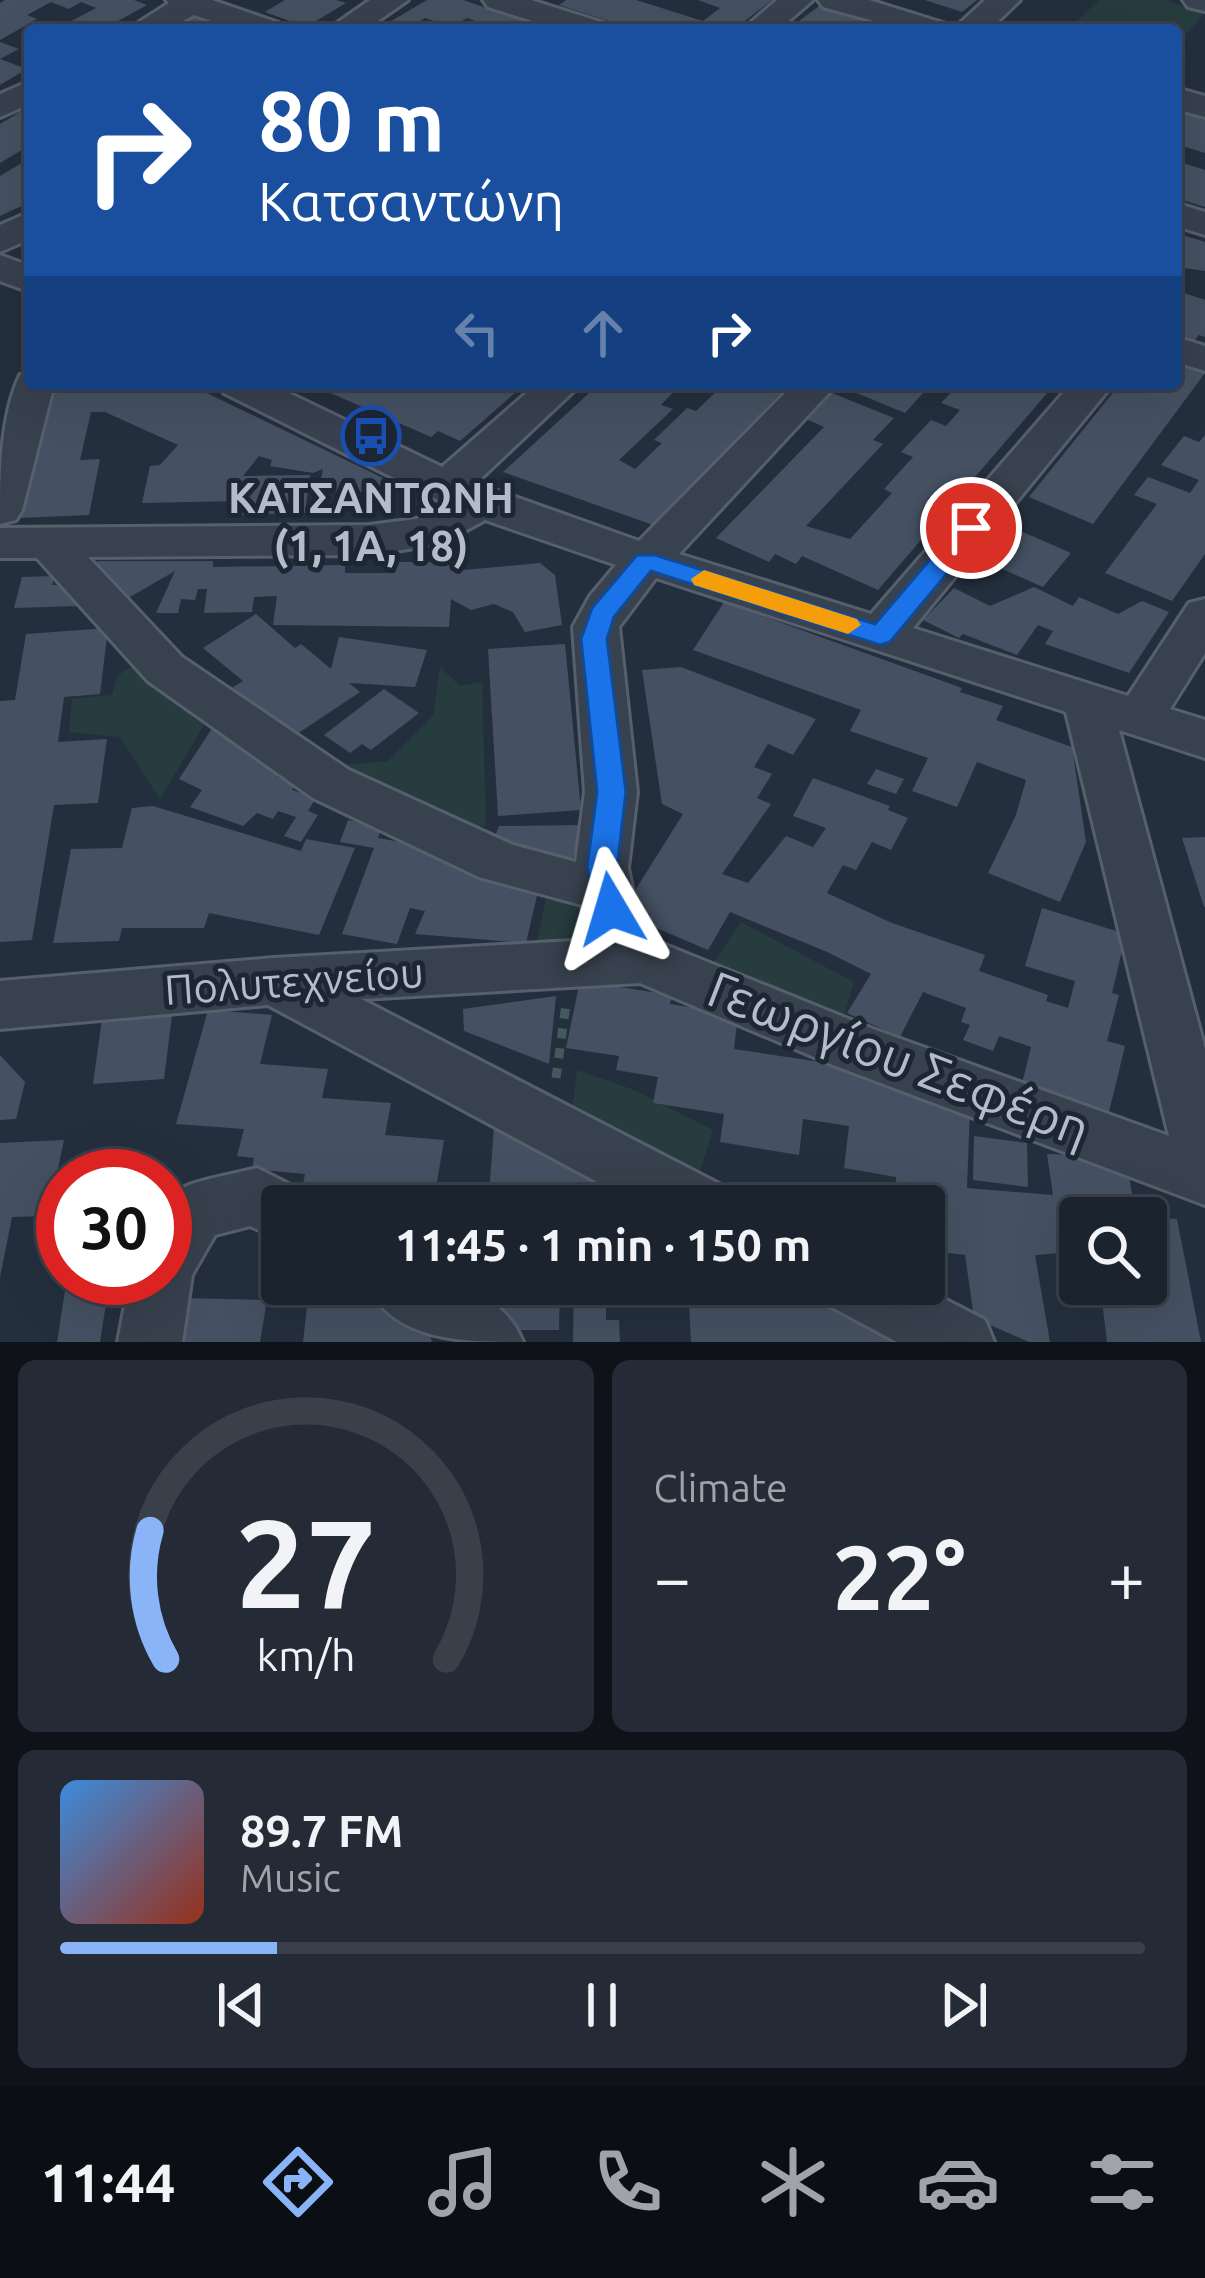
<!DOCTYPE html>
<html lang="en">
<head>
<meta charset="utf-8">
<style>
  body { margin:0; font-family:Ubuntu,sans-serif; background:#242b36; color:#f1f3f6; height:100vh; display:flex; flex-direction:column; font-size:45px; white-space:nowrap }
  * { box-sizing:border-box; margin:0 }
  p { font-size:39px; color:#a0a4aa }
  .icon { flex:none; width:66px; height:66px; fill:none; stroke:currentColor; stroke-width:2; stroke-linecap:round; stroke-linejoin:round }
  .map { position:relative; height:1342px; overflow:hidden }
  .panel { display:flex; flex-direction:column; gap:18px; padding:18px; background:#0f1319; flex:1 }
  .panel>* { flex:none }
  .banner { position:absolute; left:24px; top:24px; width:1158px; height:366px; border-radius:12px; box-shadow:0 12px 48px #0002,0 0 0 3px #39404a; background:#1a4fa0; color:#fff; overflow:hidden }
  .fabs { position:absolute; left:1059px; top:1197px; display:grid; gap:24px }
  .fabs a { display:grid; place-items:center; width:108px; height:108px; border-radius:12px; background:#1b232e; box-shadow:0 12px 48px #0002,0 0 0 3px #39404a; font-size:60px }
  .speed { position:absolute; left:36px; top:1149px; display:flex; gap:24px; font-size:60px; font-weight:700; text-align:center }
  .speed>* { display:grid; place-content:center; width:156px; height:156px; border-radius:50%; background:#1b232e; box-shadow:0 12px 48px #0002,0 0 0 3px #39404a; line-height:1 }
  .speed .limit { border:18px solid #d22; background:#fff; color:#111 }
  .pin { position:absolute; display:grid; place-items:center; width:102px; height:102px; color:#fff; margin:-51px; border:6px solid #fff; border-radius:50%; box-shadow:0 3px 12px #0007 }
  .me { position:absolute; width:132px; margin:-66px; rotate:353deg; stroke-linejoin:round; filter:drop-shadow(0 0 9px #0008) }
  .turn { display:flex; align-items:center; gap:42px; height:252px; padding:0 36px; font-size:54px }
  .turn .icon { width:156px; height:156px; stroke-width:2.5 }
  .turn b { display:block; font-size:84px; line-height:102px }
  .lanes { display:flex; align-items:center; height:114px; padding:0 36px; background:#0003; justify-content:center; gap:60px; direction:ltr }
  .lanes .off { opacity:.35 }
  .big { font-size:90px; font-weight:700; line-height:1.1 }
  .panel .widget { flex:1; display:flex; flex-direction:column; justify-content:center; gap:18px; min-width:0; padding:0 42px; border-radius:18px; background:#242b36 }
  .panel .dial { align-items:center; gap:0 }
  .dial svg { height:312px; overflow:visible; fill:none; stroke:#39404a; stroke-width:7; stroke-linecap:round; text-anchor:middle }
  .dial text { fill:#f1f3f6; stroke:none }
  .song { display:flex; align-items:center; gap:36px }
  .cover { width:144px; height:144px; border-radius:18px; background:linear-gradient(135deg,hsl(210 70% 55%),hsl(10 70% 35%)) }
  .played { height:12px; border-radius:6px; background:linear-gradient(90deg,#8ab4f8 20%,#39404a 20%) }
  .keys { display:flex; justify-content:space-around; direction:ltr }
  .heat { display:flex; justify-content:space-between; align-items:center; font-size:66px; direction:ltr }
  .panel .tiles { flex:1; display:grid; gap:18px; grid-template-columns:1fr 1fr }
  .widget:last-child { grid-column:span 2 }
  .trip { position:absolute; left:261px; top:1185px; width:684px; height:120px; border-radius:12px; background:#1b232e; box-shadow:0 12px 48px #0002,0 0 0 3px #39404a; font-weight:700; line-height:120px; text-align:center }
  .menu { display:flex; height:192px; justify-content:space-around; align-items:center; background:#0b0e12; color:#a0a4aa }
  .menu .icon { width:84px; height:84px }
  .menu .on { color:#8ab4f8 }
  .menu b { font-size:54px; color:#f1f3f6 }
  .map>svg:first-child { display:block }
  .green { fill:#263c3f }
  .building { fill:#455162 }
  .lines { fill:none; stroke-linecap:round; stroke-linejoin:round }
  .minor-casing { stroke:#565f6c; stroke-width:6 }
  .path { stroke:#44595c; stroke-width:9; stroke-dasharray:10 10; stroke-linecap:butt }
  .minor { fill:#38414e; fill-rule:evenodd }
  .route { fill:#1a73e8; stroke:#114b97; stroke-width:3 }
  .slow { fill:#f59e0b }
  .labels { text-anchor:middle; stroke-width:10; stroke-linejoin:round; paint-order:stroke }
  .poi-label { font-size:42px; font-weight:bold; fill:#b4bcc9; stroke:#1d2633 }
  .street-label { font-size:42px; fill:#b4bcc9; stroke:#1d2633 }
  .near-street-label { font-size:51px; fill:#b4bcc9; stroke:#1d2633 }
</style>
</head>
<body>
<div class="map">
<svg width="1205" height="1342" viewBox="0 0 1205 1342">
  <rect width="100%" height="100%" fill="#242f3e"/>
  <g class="green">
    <path d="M 1099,0 L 1165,0 L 1205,13 L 1176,45 L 1176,30 L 1068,30 Z"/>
    <path d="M 141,660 L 211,713 L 160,799 L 120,737 L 69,732 L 72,699 L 112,695 L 117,676 Z"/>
    <path d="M 440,667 L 460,686 L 482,682 L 486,826 L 439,831 L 323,767 L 388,761 L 433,716 Z"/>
    <path d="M 548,889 L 588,892 L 587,946 L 537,941 Z"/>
    <path d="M 741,922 L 854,982 L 841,1025 L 710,968 Z"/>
    <path d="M 577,1070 L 634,1090 L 713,1130 L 695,1187 L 572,1112 Z"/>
  </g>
  <g class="building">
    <path d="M 5,0 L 134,0 L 147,5 L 102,30 L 70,30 L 60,27 L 96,8 L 81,2 L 69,9 L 51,2 L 27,15 L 37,19 L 0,40 L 0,3 Z"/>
    <path d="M 285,0 L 336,0 L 346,3 L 306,27 L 265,12 Z"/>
    <path d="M 427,0 L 463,0 L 498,12 L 503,8 L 562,30 L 469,30 L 481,23 L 467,18 L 451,27 L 425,18 L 417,23 L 426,27 L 421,30 L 376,30 Z"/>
    <path d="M 566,0 L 636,0 L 703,21 L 720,8 L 698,0 L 772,0 L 733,30 L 636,30 L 559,5 Z"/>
    <path d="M 925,0 L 977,0 L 962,12 Z"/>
    <path d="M 819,6 L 879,25 L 903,30 L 787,30 Z"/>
    <path d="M 192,8 L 216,16 L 204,23 L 221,30 L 152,30 Z"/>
    <path d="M 0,42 L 19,49 L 0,59 L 27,69 L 0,85 Z"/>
    <path d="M 30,106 L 30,145 L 0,163 L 0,124 Z"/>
    <path d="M 1176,107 L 1205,116 L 1205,153 L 1176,144 Z"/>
    <path d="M 30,158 L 30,202 L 0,216 L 0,176 Z"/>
    <path d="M 1176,161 L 1205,170 L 1205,207 L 1176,198 Z"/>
    <path d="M 1176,233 L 1205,242 L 1205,271 L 1176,267 Z"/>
    <path d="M 1176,283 L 1183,285 L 1178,291 L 1205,300 L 1205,337 L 1199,335 L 1194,341 L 1176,334 Z"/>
    <path d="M 1176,360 L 1205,373 L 1093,524 L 1029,497 L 1120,384 L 1176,384 Z"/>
    <path d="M 53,384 L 188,384 L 387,480 L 379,492 L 319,491 L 323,469 L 313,473 L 270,466 L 272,460 L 259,456 L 243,476 L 310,475 L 305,513 L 237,515 L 239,501 L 142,503 L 150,466 L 160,465 L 178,445 L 105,412 L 91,412 L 80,460 L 100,459 L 89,515 L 18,518 Z"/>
    <path d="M 338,384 L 432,384 L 451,392 L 461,384 L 525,384 L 460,441 L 438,431 L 431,437 L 328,392 Z"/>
    <path d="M 599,384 L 681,384 L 661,405 L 673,409 L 619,460 L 635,469 L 662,443 L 654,440 L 687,408 L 696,411 L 724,384 L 790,384 L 653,525 L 503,472 Z"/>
    <path d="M 855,384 L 931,384 L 905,413 L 849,390 Z"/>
    <path d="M 982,384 L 1055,384 L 878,590 L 802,556 L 796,564 L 775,554 L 769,562 L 716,538 L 824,427 L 806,419 L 832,393 L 894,418 L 873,440 L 883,444 L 806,526 L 850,539 L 892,493 L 884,489 L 913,457 L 901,452 L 931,420 L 946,426 L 960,410 L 941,403 L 958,385 L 975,392 Z"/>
    <path d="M 1205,435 L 1205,554 L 1172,601 L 1105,573 L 1157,504 L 1134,495 L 1148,477 L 1190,493 L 1199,480 L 1161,465 L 1184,436 L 1199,442 Z"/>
    <path d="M 998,521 L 1071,553 L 1043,587 L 984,561 L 1006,536 L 991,529 Z"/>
    <path d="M 98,561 L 213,561 L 213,567 L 345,565 L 345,573 L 395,573 L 397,562 L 454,562 L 453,571 L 540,563 L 555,575 L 562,625 L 525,632 L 513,612 L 494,604 L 471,610 L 451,599 L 449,627 L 273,625 L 277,596 L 254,597 L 252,612 L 204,613 L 207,589 L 198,589 L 195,600 L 181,599 L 178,613 L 156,613 L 175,571 L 123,601 L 85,571 Z"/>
    <path d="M 55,576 L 52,585 L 74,585 L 82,591 L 78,606 L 14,608 L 22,577 Z"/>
    <path d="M 1034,587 L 1073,606 L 1079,597 L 1118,614 L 1142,601 L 1169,612 L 1129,673 L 1045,644 L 1053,631 L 1038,625 L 1017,655 L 963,634 L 959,638 L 923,620 L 954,588 L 990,606 Z"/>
    <path d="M 724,602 L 962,688 L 960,692 L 1003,706 L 996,720 L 1072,747 L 1086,842 L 1060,902 L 988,873 L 1016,815 L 1026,780 L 977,762 L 957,807 L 912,791 L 928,758 L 850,731 L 861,710 L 693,650 Z"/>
    <path d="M 256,614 L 295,648 L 301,644 L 331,669 L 339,637 L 427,650 L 415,687 L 349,683 L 360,692 L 291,738 L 232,688 L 243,681 L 203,648 Z"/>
    <path d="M 108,628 L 100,694 L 64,697 L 58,742 L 107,739 L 98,803 L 54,805 L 32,940 L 0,942 L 0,701 L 15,700 L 26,634 Z"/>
    <path d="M 565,644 L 581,810 L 498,816 L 488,649 Z"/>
    <path d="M 681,667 L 816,719 L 793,755 L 768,744 L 754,767 L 772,774 L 757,798 L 771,804 L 722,874 L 748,883 L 786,836 L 813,847 L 826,828 L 793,816 L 813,778 L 890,806 L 888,810 L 908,818 L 891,850 L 872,842 L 856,870 L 843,865 L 827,893 L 892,923 L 985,955 L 979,971 L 1048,995 L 1046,1001 L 1068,1008 L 1075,981 L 1025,966 L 1042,908 L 1126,934 L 1112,993 L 1119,995 L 1107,1041 L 1125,1046 L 1108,1116 L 1021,1088 L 1031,1047 L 999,1036 L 993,1051 L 963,1040 L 970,1025 L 961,1022 L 966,1008 L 923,992 L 900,1037 L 847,1013 L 871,974 L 825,951 L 730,912 L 708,950 L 621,913 L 683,814 L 662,804 L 642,670 Z"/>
    <path d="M 384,689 L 419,713 L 371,750 L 362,744 L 350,753 L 324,735 Z"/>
    <path d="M 222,713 L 281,765 L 277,777 L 296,783 L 292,790 L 316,798 L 308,811 L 318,815 L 301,842 L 284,836 L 296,817 L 278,811 L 273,819 L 257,813 L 243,826 L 190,807 L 202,790 L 179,779 Z"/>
    <path d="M 876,769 L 904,779 L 896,794 L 867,784 Z"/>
    <path d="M 153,806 L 301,851 L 306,839 L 355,848 L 319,935 L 209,913 L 204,928 L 122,928 L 119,941 L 53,943 L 71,849 L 122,848 L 132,808 Z"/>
    <path d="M 348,820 L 382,826 L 378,838 L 445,850 L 539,887 L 526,943 L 415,934 L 425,911 L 410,908 L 397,944 L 342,934 L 374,848 L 340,842 Z"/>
    <path d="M 584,825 L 566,877 L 488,852 L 499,826 Z"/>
    <path d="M 1205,837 L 1205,907 L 1204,907 L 1182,838 Z"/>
    <path d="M 580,981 L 672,995 L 670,1004 L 738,1015 L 734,1049 L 919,1077 L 917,1099 L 970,1107 L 967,1188 L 1053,1195 L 1047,1154 L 1126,1157 L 1136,1218 L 1080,1218 L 1080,1284 L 1064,1283 L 1061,1253 L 1035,1255 L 1050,1342 L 1029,1342 L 974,1318 L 965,1255 L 924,1250 L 924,1206 L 895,1206 L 896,1177 L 844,1168 L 849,1126 L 803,1119 L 799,1155 L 720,1142 L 724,1114 L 653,1103 L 658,1077 L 616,1070 L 619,1056 L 566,1048 Z"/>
    <path d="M 556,996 L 549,1064 L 464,1031 L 463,1009 Z"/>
    <path d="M 208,1010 L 272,1015 L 260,1064 L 328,1069 L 322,1098 L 391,1103 L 385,1135 L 444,1140 L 433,1206 L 317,1206 L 319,1195 L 301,1194 L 305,1174 L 252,1169 L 254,1158 L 237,1156 L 244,1129 L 176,1124 Z"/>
    <path d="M 172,1015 L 164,1079 L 93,1084 L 102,1019 Z"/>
    <path d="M 0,1055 L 25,1082 L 16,1119 L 0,1120 Z"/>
    <path d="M 494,1127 L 538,1129 L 593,1172 L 593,1185 L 639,1187 L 639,1206 L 488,1206 Z"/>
    <path d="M 974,1136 L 1027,1143 L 1028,1187 L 973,1180 Z"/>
    <path d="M 64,1140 L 48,1216 L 12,1217 L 0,1277 L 0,1143 Z"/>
    <path d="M 1146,1217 L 1177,1219 L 1201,1342 L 1107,1342 L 1100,1284 L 1146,1284 Z"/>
    <path d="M 67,1278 L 110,1278 L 100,1342 L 57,1342 Z"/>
    <path d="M 432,1284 L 560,1284 L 559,1330 L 481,1330 L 484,1295 L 431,1295 Z"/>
    <path d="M 574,1284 L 807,1284 L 822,1295 L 903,1325 L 896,1342 L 691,1342 L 689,1305 L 632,1308 L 631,1291 L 606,1292 L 606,1320 L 619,1320 L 620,1342 L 573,1342 Z"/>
    <path d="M 181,1298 L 267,1300 L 260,1342 L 173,1342 Z"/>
    <path d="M 406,1305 L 426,1322 L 432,1342 L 303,1342 L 307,1306 Z"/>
  </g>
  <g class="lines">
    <g class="minor-casing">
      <g id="minor">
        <path d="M 166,0 L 212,0 L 279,23 L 284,30 L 238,30 L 194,15 L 166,30 L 127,30 L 169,3 Z"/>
        <path d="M 370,0 L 408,0 L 365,30 L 327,30 Z"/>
        <path d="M 483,0 L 531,0 L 604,23 L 609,30 L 561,30 L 488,7 Z"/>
        <path d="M 777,0 L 813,0 L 778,30 L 742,30 Z"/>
        <path d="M 818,0 L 869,0 L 956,27 L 985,0 L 1020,0 L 989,30 L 907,30 L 823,7 Z"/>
        <path d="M 1183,0 L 1205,0 L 1205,11 L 1188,7 Z"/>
        <path d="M 30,81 L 30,104 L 0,117 L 0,94 Z"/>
        <path d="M 1176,88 L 1205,96 L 1205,117 L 1176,109 Z"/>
        <path d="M 1176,203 L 1205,212 L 1205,235 L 1176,226 Z"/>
        <path d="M 30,212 L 30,239 L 0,252 L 0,225 Z"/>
        <path d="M 0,255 L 30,266 L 30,292 L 0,281 Z"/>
        <path d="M 1176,337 L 1205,346 L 1205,371 L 1176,362 Z"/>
        <path d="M 30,373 L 30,384 L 54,384 L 22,510 L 16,520 L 0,524 C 0,477 0,417 20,375 Z"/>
        <path d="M 218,384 L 270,384 L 442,467 L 537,384 L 581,384 L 476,483 L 639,541 L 794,384 L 837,384 L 679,554 L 871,614 L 1071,384 L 1113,384 L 913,628 L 1128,696 L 1189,603 L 1205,599 L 1205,653 L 1170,709 L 1205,720 L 1205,758 L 1119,730 L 1205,1049 L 1205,1205 L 833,1065 L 640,983 L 361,999 L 723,1186 L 732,1206 L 642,1206 L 268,1005 L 0,1029 L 0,981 L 274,958 L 572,941 L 585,924 L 582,905 L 479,877 L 313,798 L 148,681 L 37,558 L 0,558 L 0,528 L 369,525 L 416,519 L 446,504 L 224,393 ZM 485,520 L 616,565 L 590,596 L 573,627 L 585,792 L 576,862 L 513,845 L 349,770 L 182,657 L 88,557 L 369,555 L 441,544 ZM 656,578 L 1066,712 L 1169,1136 L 873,1029 L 663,944 L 635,938 L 639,924 L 628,868 L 637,792 L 619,627 Z"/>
        <path d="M 257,1168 L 304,1192 L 310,1206 L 282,1206 L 282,1240 L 250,1226 L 215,1235 L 192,1275 L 182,1342 L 118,1342 L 130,1278 L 165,1278 C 165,1178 161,1191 257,1168 Z"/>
        <path d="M 366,1284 C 426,1284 496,1277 523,1342 C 464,1342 395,1342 366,1284 Z"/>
        <path d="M 818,1284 L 915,1284 L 985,1320 L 994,1342 L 897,1342 L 828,1305 Z"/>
      </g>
    </g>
    <path class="path" d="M 556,1078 L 566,1004"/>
    <use href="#minor" class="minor"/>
  </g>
  <path class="route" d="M 971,519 L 984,528 L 980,534 L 890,642 L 880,645 L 651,571 L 614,617 L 607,639 L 626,792 L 617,868 L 626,909 L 622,918 L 611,922 L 600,918 L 587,868 L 597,792 L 581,639 L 592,608 L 637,555 L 655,555 L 875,624 L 962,522 Z"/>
  <path class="slow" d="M 704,570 L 857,619 L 861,625 L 848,634 L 694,585 L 691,579 Z"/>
  <defs>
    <g id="bus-ring" transform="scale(3)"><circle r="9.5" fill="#1d2633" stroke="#1a4fb4" stroke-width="1.5"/><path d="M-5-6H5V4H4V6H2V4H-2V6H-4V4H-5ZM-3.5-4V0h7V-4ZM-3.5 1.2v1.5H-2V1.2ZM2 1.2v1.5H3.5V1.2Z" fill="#1a4fb4"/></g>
  </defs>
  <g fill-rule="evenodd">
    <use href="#bus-ring" x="371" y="436"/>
  </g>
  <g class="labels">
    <g class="poi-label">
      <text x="371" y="513">ΚΑΤΣΑΝΤΩΝΗ<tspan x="371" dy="48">(1, 1Α, 18)</tspan></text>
    </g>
    <g class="street-label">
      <text transform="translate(294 981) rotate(-4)" y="15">Πολυτεχνείου</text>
    </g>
    <g class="near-street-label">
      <text transform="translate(899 1059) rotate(21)" y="18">Γεωργίου Σεφέρη</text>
    </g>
  </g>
</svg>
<div class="fabs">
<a><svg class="icon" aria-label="search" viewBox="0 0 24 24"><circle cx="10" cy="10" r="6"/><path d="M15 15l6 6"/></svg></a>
</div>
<div class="speed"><div class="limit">30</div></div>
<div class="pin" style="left:971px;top:528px;background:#d93025"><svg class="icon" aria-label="arrive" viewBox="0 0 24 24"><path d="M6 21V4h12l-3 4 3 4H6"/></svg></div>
<svg class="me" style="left:611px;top:909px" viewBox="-20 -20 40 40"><path d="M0-17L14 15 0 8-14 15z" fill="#1a73e8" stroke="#fff" stroke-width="4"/></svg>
<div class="trip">11:45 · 1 min · 150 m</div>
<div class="banner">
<div class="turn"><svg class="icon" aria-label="right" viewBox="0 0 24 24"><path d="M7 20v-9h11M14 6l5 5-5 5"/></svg><div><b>80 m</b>Κατσαντώνη</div></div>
<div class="lanes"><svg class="icon off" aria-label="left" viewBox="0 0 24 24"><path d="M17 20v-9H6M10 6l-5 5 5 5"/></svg><svg class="icon off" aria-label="ahead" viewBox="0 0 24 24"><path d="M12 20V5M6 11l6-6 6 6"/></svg><svg class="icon" aria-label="right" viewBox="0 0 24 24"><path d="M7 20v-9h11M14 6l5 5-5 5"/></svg></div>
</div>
</div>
<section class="panel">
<div class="tiles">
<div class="widget dial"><svg viewBox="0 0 100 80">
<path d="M14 69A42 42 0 1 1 86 69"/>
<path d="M14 69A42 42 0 0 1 10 36" stroke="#8ab4f8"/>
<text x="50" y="56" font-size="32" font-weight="700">27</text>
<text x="50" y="72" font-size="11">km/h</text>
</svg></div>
<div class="widget"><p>Climate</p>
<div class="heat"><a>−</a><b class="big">22°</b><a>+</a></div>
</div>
<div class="widget">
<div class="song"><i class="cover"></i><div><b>89.7 FM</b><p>Music</p></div></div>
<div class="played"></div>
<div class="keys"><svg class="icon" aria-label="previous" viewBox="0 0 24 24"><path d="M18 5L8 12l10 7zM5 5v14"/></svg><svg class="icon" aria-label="pause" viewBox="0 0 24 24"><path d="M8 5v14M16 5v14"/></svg><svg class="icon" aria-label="next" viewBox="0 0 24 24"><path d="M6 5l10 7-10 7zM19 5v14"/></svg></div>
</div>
</div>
</section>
<nav class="menu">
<b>11:44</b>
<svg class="icon on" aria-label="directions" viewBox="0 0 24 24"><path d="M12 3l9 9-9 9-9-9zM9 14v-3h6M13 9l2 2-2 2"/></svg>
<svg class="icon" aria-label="music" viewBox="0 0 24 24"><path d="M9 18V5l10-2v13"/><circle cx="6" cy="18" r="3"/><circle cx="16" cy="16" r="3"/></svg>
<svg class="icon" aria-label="phone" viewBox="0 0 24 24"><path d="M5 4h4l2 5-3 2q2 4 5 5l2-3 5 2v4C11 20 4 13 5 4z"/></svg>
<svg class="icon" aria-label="climate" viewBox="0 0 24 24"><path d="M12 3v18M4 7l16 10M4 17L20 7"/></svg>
<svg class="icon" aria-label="car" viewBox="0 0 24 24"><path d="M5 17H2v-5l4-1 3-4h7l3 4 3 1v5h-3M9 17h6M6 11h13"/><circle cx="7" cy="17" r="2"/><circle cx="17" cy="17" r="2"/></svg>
<svg class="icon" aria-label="filters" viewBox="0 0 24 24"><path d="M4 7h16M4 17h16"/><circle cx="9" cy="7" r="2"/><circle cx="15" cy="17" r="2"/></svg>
</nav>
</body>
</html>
